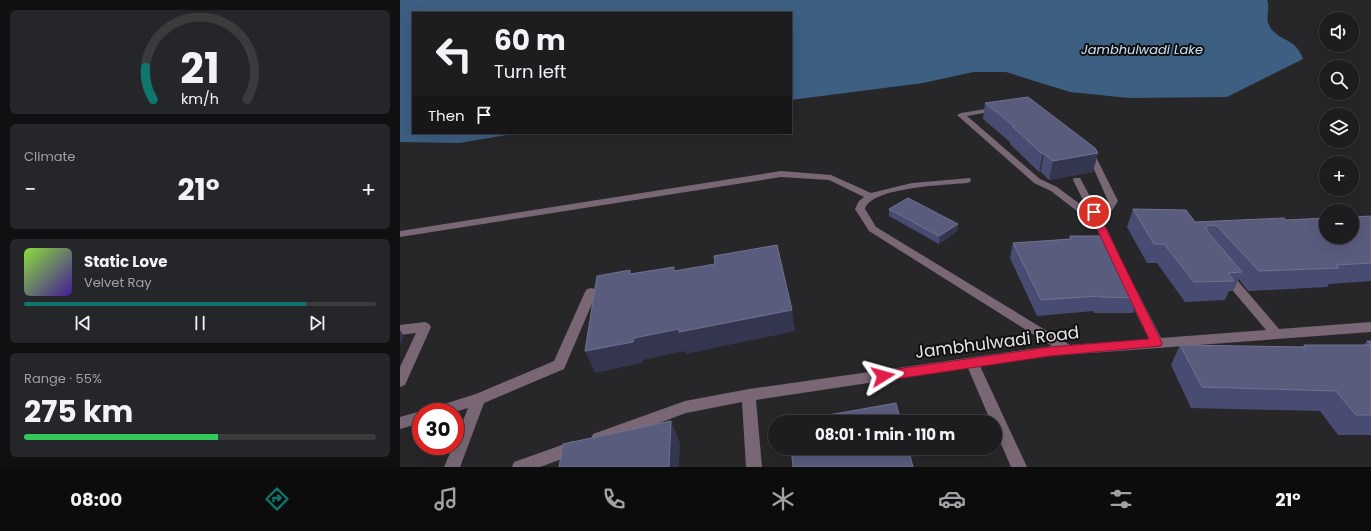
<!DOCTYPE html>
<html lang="en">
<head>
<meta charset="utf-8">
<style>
  body { margin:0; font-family:Poppins,sans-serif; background:#252629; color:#f1f3f6; height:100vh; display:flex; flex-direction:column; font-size:15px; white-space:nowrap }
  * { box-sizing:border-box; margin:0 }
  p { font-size:13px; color:#a0a2a5 }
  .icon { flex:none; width:22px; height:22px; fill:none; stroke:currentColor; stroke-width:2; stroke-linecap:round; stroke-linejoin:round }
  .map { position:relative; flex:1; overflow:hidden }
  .sheet { display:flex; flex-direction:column; gap:10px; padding:10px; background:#101012; width:400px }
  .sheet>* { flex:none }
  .guide { position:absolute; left:12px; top:12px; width:380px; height:122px; border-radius:0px; box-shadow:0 4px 16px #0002,0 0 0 1px #3b3b3e; background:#1d1d20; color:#f1f3f6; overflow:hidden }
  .buttons { position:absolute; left:919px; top:12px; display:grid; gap:8px }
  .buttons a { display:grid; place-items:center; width:40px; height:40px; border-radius:50%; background:#1d1d20; box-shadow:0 4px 16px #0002,0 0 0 1px #3b3b3e; font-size:20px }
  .speed { position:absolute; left:12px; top:403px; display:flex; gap:8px; font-size:20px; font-weight:700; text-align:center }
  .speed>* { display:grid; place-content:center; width:52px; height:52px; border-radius:50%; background:#1d1d20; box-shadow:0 4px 16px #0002,0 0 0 1px #3b3b3e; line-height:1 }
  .speed .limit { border:6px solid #d22; background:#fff; color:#111 }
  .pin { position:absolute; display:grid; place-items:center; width:34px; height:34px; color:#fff; margin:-17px; border:2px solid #fff; border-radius:50%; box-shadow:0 1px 4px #0007 }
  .me { position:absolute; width:44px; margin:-22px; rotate:82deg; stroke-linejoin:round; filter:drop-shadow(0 0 3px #0008) }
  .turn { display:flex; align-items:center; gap:14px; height:84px; padding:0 16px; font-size:18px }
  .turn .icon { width:52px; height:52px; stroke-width:2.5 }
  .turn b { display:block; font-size:28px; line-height:34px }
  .then { display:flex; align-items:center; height:38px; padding:0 16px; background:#0003; gap:8px; font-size:15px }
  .big { font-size:30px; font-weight:700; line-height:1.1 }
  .sheet .widget { flex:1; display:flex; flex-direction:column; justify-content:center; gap:6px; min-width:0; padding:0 14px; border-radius:6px; background:#252629 }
  .sheet .dial { align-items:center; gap:0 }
  .dial svg { height:104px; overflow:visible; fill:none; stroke:#3b3b3e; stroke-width:7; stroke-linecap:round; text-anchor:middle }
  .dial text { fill:#f1f3f6; stroke:none }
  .song { display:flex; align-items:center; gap:12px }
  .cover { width:48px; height:48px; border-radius:6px; background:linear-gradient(135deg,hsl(90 70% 55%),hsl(260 70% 35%)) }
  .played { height:4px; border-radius:2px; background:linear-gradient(90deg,#0f766e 80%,#3b3b3e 80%) }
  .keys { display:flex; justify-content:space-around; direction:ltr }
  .heat { display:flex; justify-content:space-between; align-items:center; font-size:22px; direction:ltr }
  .charge { height:6px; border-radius:3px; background:linear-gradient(90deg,#34c759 55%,#3b3b3e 0) }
  .trip { position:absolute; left:368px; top:415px; width:234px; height:40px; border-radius:20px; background:#1d1d20; box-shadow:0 4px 16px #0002,0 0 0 1px #3b3b3e; font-weight:700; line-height:40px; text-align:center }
  .menu { display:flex; height:64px; justify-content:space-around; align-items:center; background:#0c0c0d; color:#a0a2a5 }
  .menu .icon { width:28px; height:28px }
  .menu .on { color:#0f766e }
  .menu b { font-size:18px; color:#f1f3f6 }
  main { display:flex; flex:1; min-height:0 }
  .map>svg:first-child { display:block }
  .water { fill:#3d5f82 }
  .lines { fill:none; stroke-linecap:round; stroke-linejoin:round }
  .minor { fill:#796776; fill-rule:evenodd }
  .wall { fill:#494c72 }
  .shaded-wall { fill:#343650 }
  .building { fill:#5a5c7e; stroke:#6f728f }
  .route { fill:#e11d48; stroke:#92132f }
  .labels { text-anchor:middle; stroke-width:4; stroke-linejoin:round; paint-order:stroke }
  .far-water-label { font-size:13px; font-style:italic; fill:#cbe1f8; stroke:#101011 }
  .near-street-label { font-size:17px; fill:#e5e5e7; stroke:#101011 }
</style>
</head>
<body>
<main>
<section class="sheet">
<div class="widget dial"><svg viewBox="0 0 100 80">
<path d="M14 69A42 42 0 1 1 86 69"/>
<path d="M14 69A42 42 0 0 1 8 44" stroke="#0f766e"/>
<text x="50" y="56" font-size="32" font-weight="700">21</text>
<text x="50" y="72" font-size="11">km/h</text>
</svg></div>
<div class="widget"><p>Climate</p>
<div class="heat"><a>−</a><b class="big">21°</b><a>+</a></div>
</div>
<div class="widget">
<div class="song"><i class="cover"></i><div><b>Static Love</b><p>Velvet Ray</p></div></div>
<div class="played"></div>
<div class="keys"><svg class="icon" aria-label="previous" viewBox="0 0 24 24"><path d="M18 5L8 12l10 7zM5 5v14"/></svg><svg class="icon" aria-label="pause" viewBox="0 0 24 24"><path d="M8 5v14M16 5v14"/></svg><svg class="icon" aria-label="next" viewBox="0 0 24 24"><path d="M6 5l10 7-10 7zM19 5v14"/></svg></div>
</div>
<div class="widget"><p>Range · 55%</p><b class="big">275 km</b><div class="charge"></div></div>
</section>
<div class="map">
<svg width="971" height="467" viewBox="0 0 971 467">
  <rect width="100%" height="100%" fill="#27272a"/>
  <path class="water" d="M 0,0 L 867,0 C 871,9 863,20 872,30 C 883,42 896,39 903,59 L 827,97 L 729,98 L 670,92 L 606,72 L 573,72 L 523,83 L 391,100 L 391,13 L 13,13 L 13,133 L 119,133 L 59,143 L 0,142 Z"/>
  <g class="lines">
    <g class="minor">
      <path d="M 598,107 L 602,109 L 600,110 L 567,116 L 640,179 L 657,187 L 688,210 L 673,180 L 674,178 L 680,178 L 700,215 L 708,201 L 689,158 L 683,154 L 687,152 L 696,157 L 718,201 L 704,223 L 716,248 L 715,250 L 707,250 L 695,225 L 651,191 L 634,183 L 557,115 L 561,113 Z"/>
      <path d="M 381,171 L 431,175 L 471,193 L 512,183 L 570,178 L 571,180 L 570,182 L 567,183 C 547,185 471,187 465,209 L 476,227 L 670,345 L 749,339 L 725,291 L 727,288 L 735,288 L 737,291 L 761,338 L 866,330 L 823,279 L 821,276 L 823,273 L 831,273 L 879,329 L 971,322 L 971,332 L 650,356 L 580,366 L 627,467 L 611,467 L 595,430 L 595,422 L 591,422 L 568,368 L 356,400 L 362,467 L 346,467 L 342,402 L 286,413 L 198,446 L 193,444 L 191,439 L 193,434 L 285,401 L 349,389 L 652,346 L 469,231 L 455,209 L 459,201 L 464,197 L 429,180 L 381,177 L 0,237 L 0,231 Z"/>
      <path d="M 191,288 L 195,289 L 197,292 L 164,369 L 84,403 L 60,467 L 44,467 L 53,446 L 55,446 L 55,441 L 68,408 L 55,412 L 29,412 L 31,408 L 76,394 L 154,361 L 185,292 L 187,289 Z"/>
      <path d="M 25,322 L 29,324 L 31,327 L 5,385 L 0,387 L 0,367 L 16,333 L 0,335 L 0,325 Z"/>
      <path d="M 21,411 L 24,412 L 21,412 L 21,423 L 0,429 L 0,417 Z"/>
      <path d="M 173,441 L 178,443 L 181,448 L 178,453 L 140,467 L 112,467 L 114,462 Z"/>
    </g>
  </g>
  <g class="wall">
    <path d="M 585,103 L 693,172 L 649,180 L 641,172 L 639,172 L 610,144 L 610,142 L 583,119 Z"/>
    <path d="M 489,209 L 558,224 L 557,231 L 539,244 L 489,216 Z"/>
    <path d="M 733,209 L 795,222 L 886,220 L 971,216 L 971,281 L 929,284 L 927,287 L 848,291 L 839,279 L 833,291 L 829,291 L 825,300 L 785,302 L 757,263 L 747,263 L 727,227 Z"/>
    <path d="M 670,236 L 739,298 L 733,313 L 694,313 L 693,311 L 637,316 L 610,258 L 613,243 L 669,239 Z"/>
    <path d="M 967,341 L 971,341 L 971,435 L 938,435 L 920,411 L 791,408 L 771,365 L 780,345 L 902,347 L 904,345 L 964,345 Z"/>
  </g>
  <g class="shaded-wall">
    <path d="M 698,153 L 693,172 L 649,180 L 653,161 Z"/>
    <path d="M 642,154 L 644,154 L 641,172 L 639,172 Z"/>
    <path d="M 558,224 L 557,231 L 539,244 L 539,236 Z"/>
    <path d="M 392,310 L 395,331 L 286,354 L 285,351 L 243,360 L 242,363 L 195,373 L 185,351 L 234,338 L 279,329 Z"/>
    <path d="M 0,330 L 4,336 L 0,344 Z"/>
    <path d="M 271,421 L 280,443 L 279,467 L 269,467 Z"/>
  </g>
  <g class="building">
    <path d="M 628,97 L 695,148 L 698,153 L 653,161 L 644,154 L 642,154 L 612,126 L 614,126 L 585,103 Z"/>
    <path d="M 508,198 L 558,224 L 539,236 L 489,209 Z"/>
    <path d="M 733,209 L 786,210 L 795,222 L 884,218 L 886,220 L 926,218 L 926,237 L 952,237 L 952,217 L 971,216 L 971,263 L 936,265 L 939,268 L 859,271 L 817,226 L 808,225 L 806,228 L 807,231 L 842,272 L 828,273 L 834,281 L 794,282 L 764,244 L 754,244 Z"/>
    <path d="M 670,236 L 706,236 L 739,298 L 699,297 L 698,296 L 641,300 L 613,243 L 671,239 Z"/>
    <path d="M 377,245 L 392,310 L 279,332 L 279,329 L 234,338 L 233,342 L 185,351 L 197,276 L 230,270 L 230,274 L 274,267 L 274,271 L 315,264 L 314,256 Z"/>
    <path d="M 967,341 L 971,341 L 971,345 Z"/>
    <path d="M 780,345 L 906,347 L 904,345 L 971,345 L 971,415 L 956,415 L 936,391 L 802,387 Z"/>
    <path d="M 496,403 L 501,422 L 389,422 Z"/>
    <path d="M 271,421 L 269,467 L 159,467 L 163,444 Z"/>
    <path d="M 391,448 L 508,448 L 513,467 L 393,467 Z"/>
  </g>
  <path class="route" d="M 690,210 L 697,210 L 698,212 L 762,343 L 761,346 L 650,356 L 483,381 L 478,379 L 477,376 L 478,372 L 483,371 L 650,347 L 749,339 L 689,212 Z"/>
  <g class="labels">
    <g class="far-water-label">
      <text x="742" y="54">Jambhulwadi Lake</text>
    </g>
    <g class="near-street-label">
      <text transform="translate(597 342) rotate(-7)" y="6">Jambhulwadi Road</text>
    </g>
  </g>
</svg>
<div class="buttons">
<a><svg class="icon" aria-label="sound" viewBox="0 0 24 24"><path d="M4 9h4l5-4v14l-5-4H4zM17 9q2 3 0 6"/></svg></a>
<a><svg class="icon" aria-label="search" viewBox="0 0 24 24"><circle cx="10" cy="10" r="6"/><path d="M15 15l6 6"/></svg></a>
<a><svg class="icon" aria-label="layers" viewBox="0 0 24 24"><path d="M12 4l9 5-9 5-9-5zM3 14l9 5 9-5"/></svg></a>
<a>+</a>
<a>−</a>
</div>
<div class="speed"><div class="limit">30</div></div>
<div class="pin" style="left:694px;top:212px;background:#d93025"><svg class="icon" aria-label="arrive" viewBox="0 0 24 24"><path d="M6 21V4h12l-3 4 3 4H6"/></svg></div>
<svg class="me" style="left:483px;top:376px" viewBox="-20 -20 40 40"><path d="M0-17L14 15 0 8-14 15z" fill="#e11d48" stroke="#fff" stroke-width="4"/></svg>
<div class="trip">08:01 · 1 min · 110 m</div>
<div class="guide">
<div class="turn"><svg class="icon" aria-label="left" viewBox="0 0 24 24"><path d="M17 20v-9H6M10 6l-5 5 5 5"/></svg><div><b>60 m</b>Turn left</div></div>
<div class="then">Then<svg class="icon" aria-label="arrive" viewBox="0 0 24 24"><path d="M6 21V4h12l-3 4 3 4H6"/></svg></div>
</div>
</div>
</main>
<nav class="menu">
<b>08:00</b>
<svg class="icon on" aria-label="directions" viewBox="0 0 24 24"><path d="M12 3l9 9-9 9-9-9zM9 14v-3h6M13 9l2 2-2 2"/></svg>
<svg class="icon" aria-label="music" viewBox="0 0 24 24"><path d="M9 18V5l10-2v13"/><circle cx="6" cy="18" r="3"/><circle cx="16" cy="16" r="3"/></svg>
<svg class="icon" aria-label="phone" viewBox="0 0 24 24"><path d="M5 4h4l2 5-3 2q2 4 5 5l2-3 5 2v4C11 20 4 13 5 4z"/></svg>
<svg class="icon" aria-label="climate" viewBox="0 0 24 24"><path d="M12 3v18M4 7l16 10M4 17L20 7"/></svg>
<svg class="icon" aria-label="car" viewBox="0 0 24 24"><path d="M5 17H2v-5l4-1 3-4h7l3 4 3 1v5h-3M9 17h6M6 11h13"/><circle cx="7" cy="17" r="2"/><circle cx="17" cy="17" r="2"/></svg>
<svg class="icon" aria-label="filters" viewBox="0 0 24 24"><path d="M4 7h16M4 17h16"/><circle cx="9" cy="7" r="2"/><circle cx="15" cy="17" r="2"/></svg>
<b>21°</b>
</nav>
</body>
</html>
